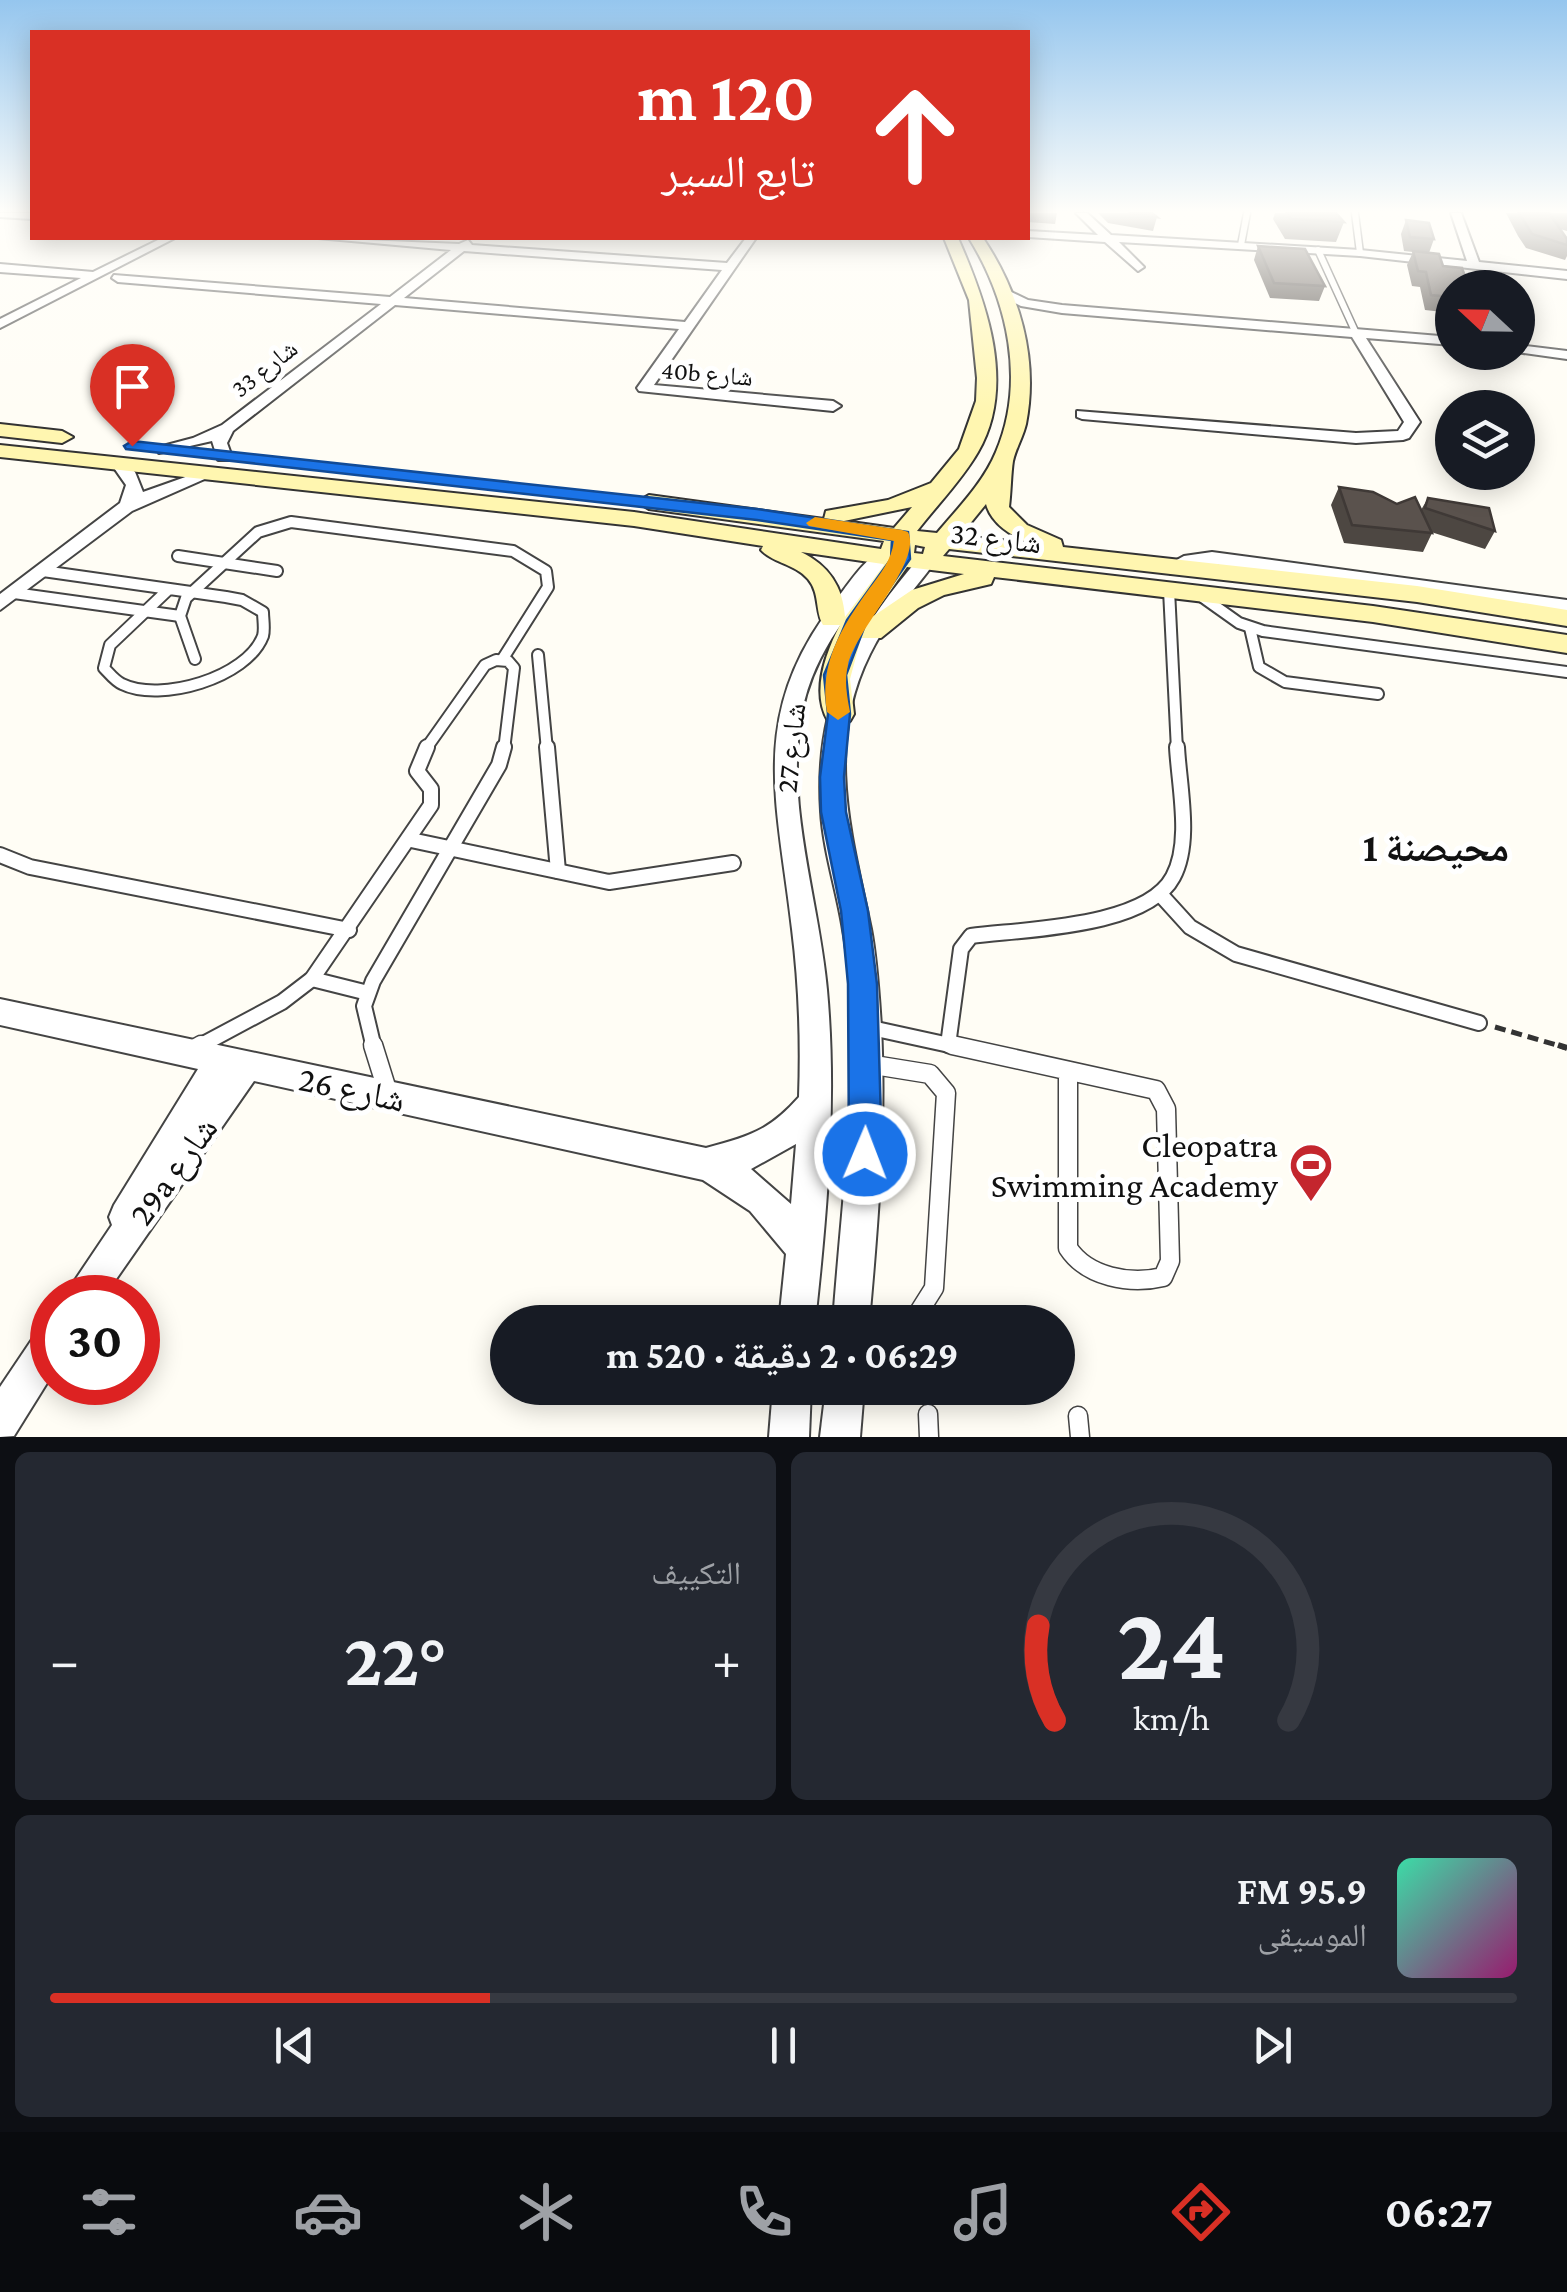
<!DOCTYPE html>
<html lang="ar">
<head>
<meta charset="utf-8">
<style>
  body { margin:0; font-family:"Crimson Pro","Noto Naskh Arabic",serif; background:#242831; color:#f1f3f6; direction:rtl; height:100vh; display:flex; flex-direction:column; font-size:38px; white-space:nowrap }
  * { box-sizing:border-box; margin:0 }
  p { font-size:32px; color:#9ea1a6 }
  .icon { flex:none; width:55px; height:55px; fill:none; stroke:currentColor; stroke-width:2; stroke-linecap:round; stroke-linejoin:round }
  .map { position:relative; height:1437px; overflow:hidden; direction:ltr }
  .details { display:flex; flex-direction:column; gap:15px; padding:15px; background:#0d0f14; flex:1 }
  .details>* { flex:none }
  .top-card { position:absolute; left:30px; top:30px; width:1000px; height:210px; border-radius:0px; box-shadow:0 5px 25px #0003; direction:rtl; background:#d93025; color:#fff; overflow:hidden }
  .needle { width:65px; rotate:292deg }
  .fabs { position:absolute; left:1435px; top:270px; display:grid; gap:20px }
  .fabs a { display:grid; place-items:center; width:100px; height:100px; border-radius:50%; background:#171b24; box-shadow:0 5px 25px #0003; font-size:50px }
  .speed { position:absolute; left:30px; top:1275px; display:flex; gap:20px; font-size:50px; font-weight:700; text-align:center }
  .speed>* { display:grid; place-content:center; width:130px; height:130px; border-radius:50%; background:#171b24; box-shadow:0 5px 25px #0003; line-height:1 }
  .speed .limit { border:15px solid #d22; background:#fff; color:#111 }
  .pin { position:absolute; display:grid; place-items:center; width:85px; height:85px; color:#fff; margin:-102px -42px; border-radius:50% 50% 50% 0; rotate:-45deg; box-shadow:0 0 10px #0007 }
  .pin .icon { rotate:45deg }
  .me { position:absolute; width:110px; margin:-55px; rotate:1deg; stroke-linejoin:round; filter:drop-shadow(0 0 8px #0008) }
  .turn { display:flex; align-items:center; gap:35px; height:210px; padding:0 50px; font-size:45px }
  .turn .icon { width:130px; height:130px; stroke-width:2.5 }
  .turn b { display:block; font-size:70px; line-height:85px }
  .big { font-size:75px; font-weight:700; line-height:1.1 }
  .details .card { flex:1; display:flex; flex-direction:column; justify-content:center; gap:15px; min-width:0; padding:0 35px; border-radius:15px; background:#242831 }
  .details .dial { align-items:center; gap:0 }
  .dial svg { height:260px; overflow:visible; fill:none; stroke:#363941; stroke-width:7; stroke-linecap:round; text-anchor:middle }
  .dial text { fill:#f1f3f6; stroke:none }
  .song { display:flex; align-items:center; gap:30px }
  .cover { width:120px; height:120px; border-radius:15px; background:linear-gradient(135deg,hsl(160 70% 55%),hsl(320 70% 35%)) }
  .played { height:10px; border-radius:5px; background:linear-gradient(90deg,#d93025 30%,#363941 30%) }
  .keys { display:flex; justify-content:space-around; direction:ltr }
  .heat { display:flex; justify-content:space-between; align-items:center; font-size:55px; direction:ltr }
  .details .tiles { flex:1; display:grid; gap:15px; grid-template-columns:1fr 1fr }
  .card:last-child { grid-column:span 2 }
  .trip { position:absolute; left:490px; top:1305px; width:585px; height:100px; border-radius:50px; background:#171b24; box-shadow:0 5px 25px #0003; font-weight:700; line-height:100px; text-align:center; direction:rtl }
  .menu { display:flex; height:160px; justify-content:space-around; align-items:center; background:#090b0e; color:#9ea1a6 }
  .menu .icon { width:70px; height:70px }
  .menu .active { color:#d93025 }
  .menu b { font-size:45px; color:#f1f3f6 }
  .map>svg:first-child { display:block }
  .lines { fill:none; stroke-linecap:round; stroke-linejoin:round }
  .lane-far3-casing { stroke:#444; stroke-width:9 }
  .lane-far2-casing { stroke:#444; stroke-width:14 }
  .lane-far1-casing { stroke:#444; stroke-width:18 }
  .lane-casing { stroke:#444; stroke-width:21 }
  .street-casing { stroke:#444; stroke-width:4 }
  .secondary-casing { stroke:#333; stroke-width:4 }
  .path-far1 { stroke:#333; stroke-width:5; stroke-dasharray:11 6; stroke-linecap:butt }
  .path { stroke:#333; stroke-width:6; stroke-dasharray:15 8; stroke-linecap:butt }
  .lane-far3 { stroke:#fff; stroke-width:6 }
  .lane-far2 { stroke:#fff; stroke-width:10 }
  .lane-far1 { stroke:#fff; stroke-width:14 }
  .lane { stroke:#fff; stroke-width:18 }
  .street { fill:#fff; fill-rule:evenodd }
  .secondary { fill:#fff6b0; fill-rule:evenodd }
  .wall { fill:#4d4742 }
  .building { fill:#5a524d; stroke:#3f3936; stroke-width:2.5 }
  .route { fill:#1a73e8; stroke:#114b97; stroke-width:2.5 }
  .slow { fill:#f59e0b }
  .labels { text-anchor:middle; stroke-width:10; stroke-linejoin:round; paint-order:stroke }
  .far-street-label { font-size:25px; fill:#111; stroke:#fff }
  .street-label { font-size:30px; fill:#111; stroke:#fff }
  .near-street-label { font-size:35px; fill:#111; stroke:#fff }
  .near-poi-label { font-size:35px; fill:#111; stroke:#fff; text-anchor:end }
  .district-label { font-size:40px; font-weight:bold; fill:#111; stroke:#fff }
</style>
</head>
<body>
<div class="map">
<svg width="1567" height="1437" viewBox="0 0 1567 1437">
  <rect width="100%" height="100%" fill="#fffdf5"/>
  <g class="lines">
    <g class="lane-far3-casing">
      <g id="lane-far3">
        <path d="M 1355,213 L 1360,253"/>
        <path d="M 1241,245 L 1247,213"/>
        <path d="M 1318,250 L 1355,331"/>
      </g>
    </g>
    <g class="lane-far2-casing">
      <g id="lane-far2">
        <path d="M 178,556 L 277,571"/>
        <path d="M 43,571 L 226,597 L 242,600 L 263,612 C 263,619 265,629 263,636 C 247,678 160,703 122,684 C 115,681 109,673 104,668 L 110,645 L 169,589"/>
        <path d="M 1169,590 L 1177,750"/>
        <path d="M 14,593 L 180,616"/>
        <path d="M 1201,596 L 1239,623 L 1263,631 L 1567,672"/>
        <path d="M 1250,628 L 1259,667 L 1285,682 L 1378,694"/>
        <path d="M 538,655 L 547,750"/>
        <path d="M 195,659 L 180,616 L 186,598 L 258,532 L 291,522 L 513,551 L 546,571 L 548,587 L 502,660"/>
        <path d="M 425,750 L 485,665 L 496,660 L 508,661 L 514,668 L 504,750"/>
      </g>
    </g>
    <g class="lane-far1-casing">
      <g id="lane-far1">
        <path d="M 547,747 L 558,871"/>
        <path d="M 411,840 L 609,882 L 733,863"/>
        <path d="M 0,855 L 30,867 L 349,930"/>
        <path d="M 1160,894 L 1190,927 L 1236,954 L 1479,1023"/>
        <path d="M 312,979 L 368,993"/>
        <path d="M 867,1027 L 963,1048"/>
        <path d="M 948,1045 L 961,949 L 971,936 C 1023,929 1146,928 1173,877 C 1192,842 1179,786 1177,747"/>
        <path d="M 196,1048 L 282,1002 L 312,979 L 431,805 L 431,789 L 417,771 L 427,747"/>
        <path d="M 374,1048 L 364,1006 L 373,981 L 499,765 L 504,747"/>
      </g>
    </g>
    <g class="lane-casing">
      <g id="lane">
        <path d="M 373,1045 L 388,1093"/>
        <path d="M 952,1045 L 1156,1090 L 1166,1109 L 1170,1261 L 1163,1277 C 1130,1285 1087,1277 1068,1248 L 1068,1071"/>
        <path d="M 194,1049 L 201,1045"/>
        <path d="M 868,1064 L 930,1074 L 946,1093 L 934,1288 L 917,1315 L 905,1322"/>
        <path d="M 928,1414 L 929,1437"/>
        <path d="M 1078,1416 L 1080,1437"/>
      </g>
    </g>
    <g class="street-casing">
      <g id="street">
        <path d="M 0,213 L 32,213 L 32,219 L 0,217 Z"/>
        <path d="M 1076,213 L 1087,213 L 1111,235 L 1360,250 L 1467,261 L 1451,213 L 1461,213 L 1479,262 L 1567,271 L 1567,279 L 1360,256 L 1119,242 L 1144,267 L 1138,271 L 1105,242 L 1028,237 L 1028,231 L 1098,235 Z"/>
        <path d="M 162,238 L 175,238 L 0,328 L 0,319 L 81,278 L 0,272 L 0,264 L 93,272 Z"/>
        <path d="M 318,238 L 459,244 L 468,240 L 472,245 L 727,263 L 746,238 L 756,238 L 654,385 L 833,401 L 841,406 L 833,411 L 639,391 L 637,388 L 679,329 L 395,305 L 233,431 L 227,443 L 232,457 L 230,460 L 218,460 L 212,441 L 159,453 L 159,447 L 193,438 L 222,425 L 381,304 L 118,282 L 112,278 L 114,275 L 390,297 L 451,250 ZM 464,251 L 722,270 L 685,322 L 404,298 Z"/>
        <path d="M 1005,289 L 1028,300 L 1062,305 L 1452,337 L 1452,345 L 1366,338 L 1420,422 L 1409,438 L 1403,440 L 1356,443 L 1082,419 L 1077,417 L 1077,411 L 1356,433 L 1398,431 L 1404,422 L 1352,337 L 1062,313 L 1021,306 L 1001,296 L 1001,290 Z"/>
        <path d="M 1518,345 L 1567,351 L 1567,359 L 1516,352 Z"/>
        <path d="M 120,460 L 135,472 L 143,492 L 208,469 L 216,474 L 132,511 L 0,610 L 0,594 L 120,503 L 126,485 L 112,465 Z"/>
        <path d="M 883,551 L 892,557 C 855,606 814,649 802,712 C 784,803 819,899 827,990 C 837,1100 827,1213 815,1322 L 779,1322 L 786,1254 L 750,1211 L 703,1180 L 254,1081 L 103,1298 L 63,1298 L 112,1225 L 109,1217 L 114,1205 L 198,1069 L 0,1025 L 0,999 L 706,1148 C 748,1137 769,1131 799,1097 C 801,1040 799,985 792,929 C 777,798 747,715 836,600 C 848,585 865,557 883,551 ZM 796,1144 L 791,1204 L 751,1169 Z"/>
        <path d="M 1212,552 L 1567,600 L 1567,612 L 1212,564 L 1171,574 L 1162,568 L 1184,556 Z"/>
        <path d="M 926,556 L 935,562 C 912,593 887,619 870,654 C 824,746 852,836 871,929 C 877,960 879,995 881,1027 C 886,1125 878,1224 869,1322 L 833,1322 C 840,1224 853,1127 851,1028 C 850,996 849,961 843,930 C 837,891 823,850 821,811 C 814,703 852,637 919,558 Z"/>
        <path d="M 52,1323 L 52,1375 L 14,1436 L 0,1437 L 0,1387 L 39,1329 Z"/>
        <path d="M 773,1388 L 811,1388 L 809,1437 L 769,1437 Z"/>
        <path d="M 826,1388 L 864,1388 L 860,1437 L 820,1437 Z"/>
      </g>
    </g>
    <g class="secondary-casing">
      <g id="secondary">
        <path d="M 944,238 L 958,238 C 986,302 1017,385 978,452 C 962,480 937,505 917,531 L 937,533 C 958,508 983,483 996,452 C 1026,382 1008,301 969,238 L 983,238 C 1019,292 1039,358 1026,424 C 1023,437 1016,448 1013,461 C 1011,473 1011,492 1009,507 L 1027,525 L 1061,540 L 1063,547 L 1417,586 L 1567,610 L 1567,626 L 1417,602 L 949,549 L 943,556 L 1373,606 L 1567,635 L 1567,653 L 1373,622 L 994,577 L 991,584 L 944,595 L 918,608 L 881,638 L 861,638 L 850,679 L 854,714 L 850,721 L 828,721 C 811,692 826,652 840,625 L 823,625 C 815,611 820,593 808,579 C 795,564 773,563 761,550 L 763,546 L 634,526 L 0,457 L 0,445 L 634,512 L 881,549 L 884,541 L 649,509 L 637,502 L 649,495 L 824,519 L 826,511 L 888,500 L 931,483 L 959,449 L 976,401 L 977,378 L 969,300 ZM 986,504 C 991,523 1011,536 1029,543 L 960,536 ZM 912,507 L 894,528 L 844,521 ZM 915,545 L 925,547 L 923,554 L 914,553 ZM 801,552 L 883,564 L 884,565 L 845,617 C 843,586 828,565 801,552 ZM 907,567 L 964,574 L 912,590 L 872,617 Z"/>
        <path d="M 0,424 L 62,431 L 73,437 L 62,443 L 0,436 Z"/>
      </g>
    </g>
    <path class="path-far1" d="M 1495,1027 L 1567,1048"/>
    <path class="path" d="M 1558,1045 L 1567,1048"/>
    <use href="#lane-far3" class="lane-far3"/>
    <use href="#lane-far2" class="lane-far2"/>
    <use href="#lane-far1" class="lane-far1"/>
    <use href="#lane" class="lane"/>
    <use href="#street" class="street"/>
    <use href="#secondary" class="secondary"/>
  </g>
  <g class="wall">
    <path d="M 1028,213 L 1057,213 L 1055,224 L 1028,222 Z"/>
    <path d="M 1098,213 L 1152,213 L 1157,217 L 1153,231 L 1108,223 Z"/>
    <path d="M 1275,213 L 1336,213 L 1344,222 L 1336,242 L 1285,239 L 1273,219 Z"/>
    <path d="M 1506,213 L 1567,213 L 1567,231 L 1560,229 L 1567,239 L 1567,256 L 1565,260 L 1526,248 L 1518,236 Z"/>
    <path d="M 1406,220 L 1434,239 L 1429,253 L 1443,266 L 1452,288 L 1452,313 L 1425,310 L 1420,287 L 1412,286 L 1407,265 L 1413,252 L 1404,251 L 1401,234 Z"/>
    <path d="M 1258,246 L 1325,286 L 1319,301 L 1270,298 L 1254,260 Z"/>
    <path d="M 1339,487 L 1421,510 L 1428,498 L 1495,531 L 1485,549 L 1431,532 L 1432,533 L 1423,552 L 1344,543 L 1331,505 Z"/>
  </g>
  <g class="building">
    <path d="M 1129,213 L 1152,213 L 1157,217 Z"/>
    <path d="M 1287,213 L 1336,213 L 1344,222 L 1291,219 Z"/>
    <path d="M 1519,213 L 1549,213 L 1567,239 L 1567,245 L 1532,234 Z"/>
    <path d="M 1406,220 L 1429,223 L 1434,239 L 1410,237 Z"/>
    <path d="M 1258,246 L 1305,249 L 1325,286 L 1274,283 Z"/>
    <path d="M 1413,251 L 1439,254 L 1443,266 L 1462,268 L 1469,288 L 1452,288 L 1452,297 L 1431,295 L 1426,272 L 1418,271 Z"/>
    <path d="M 1339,487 L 1373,492 L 1397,504 L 1415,497 L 1432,533 L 1352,525 Z"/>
    <path d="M 1428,498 L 1489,508 L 1495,531 L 1425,508 Z"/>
  </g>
  <linearGradient id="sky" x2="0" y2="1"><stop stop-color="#95c6ee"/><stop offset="0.51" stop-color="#fffefa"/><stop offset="1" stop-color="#fffefa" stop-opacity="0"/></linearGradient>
  <rect width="1567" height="414" fill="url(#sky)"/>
  <path class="route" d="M 132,441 L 757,509 L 908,532 L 910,559 L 867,620 L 846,675 L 850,714 L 844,777 L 846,812 L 868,911 L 877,984 L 882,1154 L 877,1166 L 865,1171 L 853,1166 L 849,1154 L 848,984 L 841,911 L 821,812 L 820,777 L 828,714 L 824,675 L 847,620 L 891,559 L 892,540 L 757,520 L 126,449 L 124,446 Z"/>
  <path class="slow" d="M 815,517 L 902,530 L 908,532 C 923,561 856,629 848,665 C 844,681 847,696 850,712 L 838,720 L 827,712 C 819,663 841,628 869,589 C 881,573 891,561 894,541 L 809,526 L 806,523 Z"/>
  <defs>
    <g id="stadium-pin" transform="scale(2.25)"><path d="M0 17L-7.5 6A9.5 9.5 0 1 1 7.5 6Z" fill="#c4262e" stroke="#fff"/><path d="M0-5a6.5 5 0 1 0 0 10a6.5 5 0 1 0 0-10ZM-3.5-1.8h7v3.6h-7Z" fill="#fff"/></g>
  </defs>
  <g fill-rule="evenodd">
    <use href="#stadium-pin" x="1311" y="1165"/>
  </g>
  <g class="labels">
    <g class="far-street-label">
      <text transform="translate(264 368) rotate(-38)" y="9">شارع 33</text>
      <text transform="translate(707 373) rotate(5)" y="9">40b شارع</text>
    </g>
    <g class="street-label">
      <text transform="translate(996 538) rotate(7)" y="10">شارع 32</text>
      <text transform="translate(791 748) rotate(-84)" y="10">شارع 27</text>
    </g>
    <g class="near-street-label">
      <text transform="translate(352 1089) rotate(12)" y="12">شارع 26</text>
      <text transform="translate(173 1171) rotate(-54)" y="12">29a شارع</text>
    </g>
    <g class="near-poi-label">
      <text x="1278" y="1157">Cleopatra<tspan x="1278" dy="40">Swimming Academy</tspan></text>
    </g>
    <g class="district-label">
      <text x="1436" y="861">محيصنة 1</text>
    </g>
  </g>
</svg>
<div class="fabs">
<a><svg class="needle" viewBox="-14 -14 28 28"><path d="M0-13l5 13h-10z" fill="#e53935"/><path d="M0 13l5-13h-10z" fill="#9ea1a6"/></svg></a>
<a><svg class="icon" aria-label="layers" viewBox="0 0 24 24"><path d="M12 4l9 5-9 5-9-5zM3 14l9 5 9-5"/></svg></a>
</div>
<div class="speed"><div class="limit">30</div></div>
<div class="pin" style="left:132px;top:446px;background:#d93025"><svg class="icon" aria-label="arrive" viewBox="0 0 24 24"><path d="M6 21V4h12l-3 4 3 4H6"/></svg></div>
<svg class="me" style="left:865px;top:1154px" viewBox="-20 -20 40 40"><circle r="17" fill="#1a73e8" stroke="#fff" stroke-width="3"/><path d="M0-11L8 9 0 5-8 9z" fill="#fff"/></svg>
<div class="trip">06:29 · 2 دقيقة · 520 m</div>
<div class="top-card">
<div class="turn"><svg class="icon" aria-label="ahead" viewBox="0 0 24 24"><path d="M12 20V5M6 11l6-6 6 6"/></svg><div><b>120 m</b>تابع السير</div></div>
</div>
</div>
<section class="details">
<div class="tiles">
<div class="card dial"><svg viewBox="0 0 100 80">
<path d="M14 69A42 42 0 1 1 86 69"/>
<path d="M14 69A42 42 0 0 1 9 40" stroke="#d93025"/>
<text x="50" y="56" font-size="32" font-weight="700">24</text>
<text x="50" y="72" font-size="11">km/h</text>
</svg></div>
<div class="card"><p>التكييف</p>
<div class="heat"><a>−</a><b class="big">22°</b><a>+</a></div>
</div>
<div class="card">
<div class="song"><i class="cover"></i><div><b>95.9 FM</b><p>الموسيقى</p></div></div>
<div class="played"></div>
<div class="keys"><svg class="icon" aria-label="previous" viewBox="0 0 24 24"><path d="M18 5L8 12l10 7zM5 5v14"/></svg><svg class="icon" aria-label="pause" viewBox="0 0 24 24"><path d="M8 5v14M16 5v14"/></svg><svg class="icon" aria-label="next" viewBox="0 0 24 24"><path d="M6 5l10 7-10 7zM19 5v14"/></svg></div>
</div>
</div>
</section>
<nav class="menu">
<b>06:27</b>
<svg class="icon active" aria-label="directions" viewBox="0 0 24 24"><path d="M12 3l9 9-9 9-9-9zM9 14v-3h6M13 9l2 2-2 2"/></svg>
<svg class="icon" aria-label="music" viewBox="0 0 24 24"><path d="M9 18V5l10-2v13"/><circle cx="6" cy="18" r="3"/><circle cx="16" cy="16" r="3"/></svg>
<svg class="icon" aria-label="phone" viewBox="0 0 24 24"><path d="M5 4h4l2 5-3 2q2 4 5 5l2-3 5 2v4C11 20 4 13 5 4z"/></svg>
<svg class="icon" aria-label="climate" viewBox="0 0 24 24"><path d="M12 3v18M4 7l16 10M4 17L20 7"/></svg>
<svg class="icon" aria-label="car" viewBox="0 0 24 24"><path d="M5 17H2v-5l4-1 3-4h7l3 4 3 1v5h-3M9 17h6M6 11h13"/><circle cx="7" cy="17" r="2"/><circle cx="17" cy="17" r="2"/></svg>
<svg class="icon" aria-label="filters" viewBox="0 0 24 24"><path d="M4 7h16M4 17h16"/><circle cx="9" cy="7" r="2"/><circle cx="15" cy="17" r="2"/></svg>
</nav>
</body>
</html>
